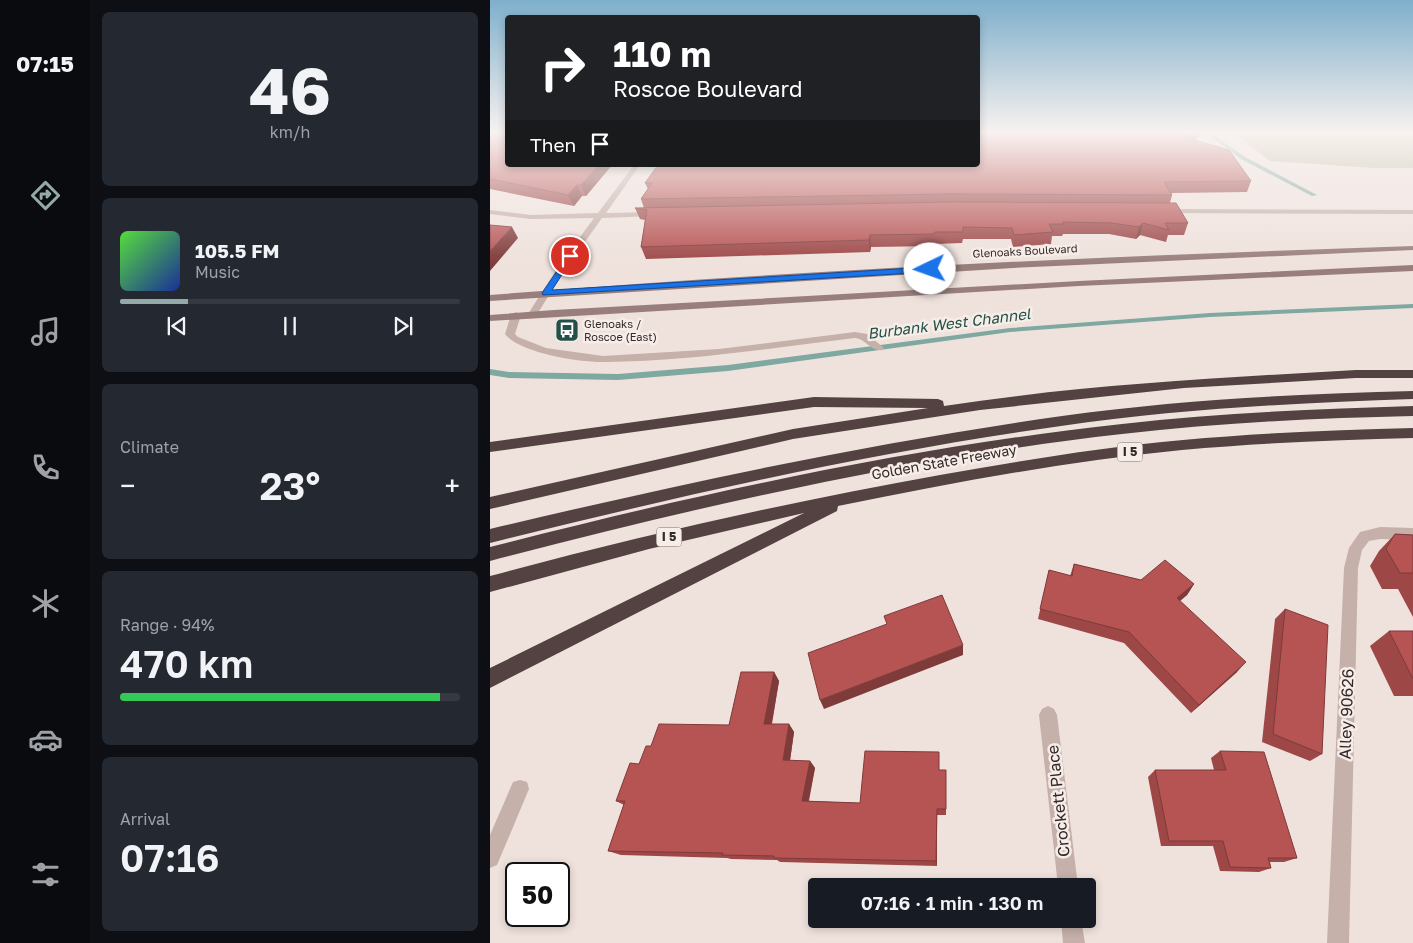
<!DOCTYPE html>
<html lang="en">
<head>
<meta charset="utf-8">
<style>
  body { margin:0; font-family:"Golos Text",sans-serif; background:#242831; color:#f1f3f6; height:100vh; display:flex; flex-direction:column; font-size:19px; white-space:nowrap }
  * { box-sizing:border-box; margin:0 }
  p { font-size:16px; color:#9ea1a6 }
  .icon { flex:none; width:28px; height:28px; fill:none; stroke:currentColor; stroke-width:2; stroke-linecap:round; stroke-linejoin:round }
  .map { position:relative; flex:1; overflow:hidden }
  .panel { display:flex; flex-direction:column; gap:12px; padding:12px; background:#0d0f14; width:400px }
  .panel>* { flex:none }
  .top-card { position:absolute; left:15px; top:15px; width:475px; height:152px; border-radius:5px; box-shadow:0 2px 8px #0003; background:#202124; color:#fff; overflow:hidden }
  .speed { position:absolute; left:15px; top:862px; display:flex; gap:10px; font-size:25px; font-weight:700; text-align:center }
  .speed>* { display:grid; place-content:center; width:65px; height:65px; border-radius:50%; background:#171b24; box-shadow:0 2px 8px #0003; line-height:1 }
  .speed .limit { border:2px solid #111; border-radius:8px; background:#fff; color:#111 }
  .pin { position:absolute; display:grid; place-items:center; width:42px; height:42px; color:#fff; margin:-21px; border:2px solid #fff; border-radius:50%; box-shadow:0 1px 5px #0007 }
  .me { position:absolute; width:55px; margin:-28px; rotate:267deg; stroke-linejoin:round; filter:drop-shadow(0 0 4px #0008) }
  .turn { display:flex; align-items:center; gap:18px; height:105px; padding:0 25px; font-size:22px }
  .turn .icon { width:65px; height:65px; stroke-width:2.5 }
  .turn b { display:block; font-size:35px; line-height:42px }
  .then { display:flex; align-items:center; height:48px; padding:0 25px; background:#0003; gap:10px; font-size:19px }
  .big { font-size:38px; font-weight:600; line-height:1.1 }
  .panel .widget { flex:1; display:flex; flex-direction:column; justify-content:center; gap:8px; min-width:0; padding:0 18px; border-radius:8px; background:#242831 }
  .panel .dial { align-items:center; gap:0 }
  .dial b { font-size:65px; line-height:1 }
  .song { display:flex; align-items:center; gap:15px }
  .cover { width:60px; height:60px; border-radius:8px; background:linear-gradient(135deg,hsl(110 70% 55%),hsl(230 70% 35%)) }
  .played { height:5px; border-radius:2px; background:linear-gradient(90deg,#94aaa8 20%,#363941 20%) }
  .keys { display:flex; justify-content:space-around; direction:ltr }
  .heat { display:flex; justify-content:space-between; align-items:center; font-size:28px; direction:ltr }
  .charge { height:8px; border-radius:4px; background:linear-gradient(90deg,#34c759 94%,#363941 0) }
  .trip { position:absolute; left:318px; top:878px; width:288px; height:50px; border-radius:5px; background:#171b24; box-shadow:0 2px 8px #0003; font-weight:600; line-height:50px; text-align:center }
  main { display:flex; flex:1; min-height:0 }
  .menu { display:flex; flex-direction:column; width:90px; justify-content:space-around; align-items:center; background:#090b0e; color:#9ea1a6 }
  .menu .icon { width:35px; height:35px }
  .menu .selected { color:#94aaa8 }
  .menu b { font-size:22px; color:#f1f3f6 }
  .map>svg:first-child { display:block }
  .green { fill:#b9bc9e }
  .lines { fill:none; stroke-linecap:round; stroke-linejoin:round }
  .stream { fill:#7fa8a0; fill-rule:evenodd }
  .lane { fill:#c5b0aa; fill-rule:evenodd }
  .street { fill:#c5b0aa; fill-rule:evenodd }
  .secondary { fill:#987f7c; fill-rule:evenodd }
  .highway { fill:#534241; fill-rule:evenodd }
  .wall { fill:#9d4747 }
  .shaded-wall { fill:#7f3a3a }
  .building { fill:#b65353; stroke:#7f3a3a }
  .route { fill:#1a73e8; stroke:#114b97 }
  .labels { text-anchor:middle; stroke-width:5; stroke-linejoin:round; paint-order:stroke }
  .far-street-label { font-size:11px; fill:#342929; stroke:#f7ede8 }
  .far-poi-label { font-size:11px; fill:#342929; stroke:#f7ede8; text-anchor:start }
  .shield { fill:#f7ede8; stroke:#6e6462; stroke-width:1 }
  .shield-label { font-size:12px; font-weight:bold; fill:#342929 }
  .street-label { font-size:14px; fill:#342929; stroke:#f7ede8 }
  .water-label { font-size:15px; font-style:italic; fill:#235048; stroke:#f7ede8 }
  .near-street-label { font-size:16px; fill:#342929; stroke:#f7ede8 }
</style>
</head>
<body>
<main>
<nav class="menu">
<b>07:15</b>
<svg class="icon selected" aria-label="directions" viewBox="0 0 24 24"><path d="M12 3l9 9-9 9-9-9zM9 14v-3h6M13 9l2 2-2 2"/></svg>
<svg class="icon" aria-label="music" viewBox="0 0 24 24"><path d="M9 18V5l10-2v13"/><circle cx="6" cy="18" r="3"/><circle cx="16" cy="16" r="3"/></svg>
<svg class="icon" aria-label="phone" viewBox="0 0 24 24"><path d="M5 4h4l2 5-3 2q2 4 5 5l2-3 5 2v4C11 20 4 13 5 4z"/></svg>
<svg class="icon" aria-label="climate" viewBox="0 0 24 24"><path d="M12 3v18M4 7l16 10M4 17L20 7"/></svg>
<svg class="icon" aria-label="car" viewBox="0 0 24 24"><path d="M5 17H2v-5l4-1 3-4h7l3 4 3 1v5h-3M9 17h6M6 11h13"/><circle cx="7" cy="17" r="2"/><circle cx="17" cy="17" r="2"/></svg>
<svg class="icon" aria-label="filters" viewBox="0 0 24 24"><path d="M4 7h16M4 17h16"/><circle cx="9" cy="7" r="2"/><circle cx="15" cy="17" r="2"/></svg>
</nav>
<section class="panel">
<div class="widget dial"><b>46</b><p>km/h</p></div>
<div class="widget">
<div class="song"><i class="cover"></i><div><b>105.5 FM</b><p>Music</p></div></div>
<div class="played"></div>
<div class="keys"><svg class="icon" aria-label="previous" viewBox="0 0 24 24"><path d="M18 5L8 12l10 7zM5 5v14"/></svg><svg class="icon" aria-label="pause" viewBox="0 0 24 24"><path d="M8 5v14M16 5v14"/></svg><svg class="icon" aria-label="next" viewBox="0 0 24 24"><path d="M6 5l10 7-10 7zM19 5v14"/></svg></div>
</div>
<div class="widget"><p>Climate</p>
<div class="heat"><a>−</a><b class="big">23°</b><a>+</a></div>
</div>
<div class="widget"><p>Range · 94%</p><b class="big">470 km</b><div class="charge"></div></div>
<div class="widget"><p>Arrival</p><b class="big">07:16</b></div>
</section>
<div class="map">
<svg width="923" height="943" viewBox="0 0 923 943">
  <rect width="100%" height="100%" fill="#efe2dd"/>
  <path class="green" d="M 744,133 L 923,133 L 923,168 L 884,168 L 780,161 Z"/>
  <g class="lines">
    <g class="stream">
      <path d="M 716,133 L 721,133 L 755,157 L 827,195 L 822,196 L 751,159 Z"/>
      <path d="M 923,304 L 923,308 L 720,317 L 520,332 L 238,371 L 128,380 L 19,378 L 0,375 L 0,369 L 19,372 L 128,374 L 238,365 L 520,328 L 720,313 Z"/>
    </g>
    <g class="lane">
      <path d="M 26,312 L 31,315 L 25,334 L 28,337 L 56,348 L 113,356 L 229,349 L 365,332 L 377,334 L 394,348 L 393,350 C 381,352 376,339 365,338 C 282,348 199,361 115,362 C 92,363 29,353 15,334 L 21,315 Z"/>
      <path d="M 890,527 L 923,528 L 923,540 L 890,539 L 879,541 L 872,550 L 868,568 L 859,943 L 837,943 L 854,568 L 859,548 L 870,532 Z"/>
    </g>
    <g class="street">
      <path d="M 144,165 L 150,165 L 116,213 L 166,212 L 170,214 L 166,216 L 112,218 L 74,271 L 46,316 L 40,316 L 38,314 L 66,270 L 104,218 L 41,219 L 0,214 L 0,210 L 41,215 L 108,213 Z"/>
      <path d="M 673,209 L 923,210 L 923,214 L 676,213 L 672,211 Z"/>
      <path d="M 558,706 L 564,709 L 567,715 L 588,886 L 568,886 L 549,715 L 552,709 Z"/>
      <path d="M 30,780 L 37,782 L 39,789 L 7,865 L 0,868 L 0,835 L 23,782 Z"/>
      <path d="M 571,919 L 591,919 L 595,943 L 573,943 Z"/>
    </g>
    <g class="secondary">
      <path d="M 923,246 L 923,250 L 523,268 L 0,301 L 0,295 C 307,270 615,256 923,246 Z"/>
      <path d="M 923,265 L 923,271 L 589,286 L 0,321 L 0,315 L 64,310 L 589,281 Z"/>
    </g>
    <g class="highway">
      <path d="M 866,370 L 923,370 L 923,378 L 866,378 L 694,388 L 490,410 L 303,439 L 0,509 L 0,497 L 303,429 L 438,408 L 324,407 L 0,452 L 0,442 L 324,397 L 448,399 L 453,401 L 454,406 C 590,385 728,378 866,370 Z"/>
      <path d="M 923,391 L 923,399 C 805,403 688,409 571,426 C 378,453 189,496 0,543 L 0,529 C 189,484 379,443 572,416 C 688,400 805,394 923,391 Z"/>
      <path d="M 923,406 L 923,416 C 826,418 729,423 632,434 C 420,458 206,507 0,561 L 0,547 C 207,494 420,447 632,424 C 729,413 826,409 923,406 Z"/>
      <path d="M 923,428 L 923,438 C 846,440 769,443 692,450 C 577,461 462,483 348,506 L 347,511 L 0,688 L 0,668 L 314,513 L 159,549 L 0,592 L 0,576 C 149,536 298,502 450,475 C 531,461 611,447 693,440 C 769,433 846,430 923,428 Z"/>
    </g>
  </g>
  <g class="wall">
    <path d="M 0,133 L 122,165 L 96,196 L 92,196 L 84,206 L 0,189 Z"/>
    <path d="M 488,133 L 710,133 L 708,137 L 704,140 L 761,181 L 757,192 L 681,193 L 682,195 L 680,203 L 698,223 L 694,235 L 678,235 L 676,242 L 650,235 L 646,239 L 619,234 L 573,234 L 572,236 L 562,236 L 561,244 L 523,247 L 521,239 L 473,239 L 472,243 L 445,244 L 445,246 L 381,247 L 380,252 L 156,259 L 151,247 L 155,220 L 150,219 L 145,208 L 154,208 L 151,199 L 158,189 L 155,183 Z"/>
    <path d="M 905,534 L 923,535 L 923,617 L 908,589 L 892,589 L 880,566 L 889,551 Z"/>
    <path d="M 584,564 L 651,580 L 704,584 L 697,595 L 690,601 L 747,672 L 701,713 L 634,643 L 548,619 L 559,570 L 580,576 Z"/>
    <path d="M 795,609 L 832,754 L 820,761 L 772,742 L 785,619 Z"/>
    <path d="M 899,631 L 923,631 L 923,696 L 904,696 L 880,646 Z"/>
    <path d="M 284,672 L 289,681 L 282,724 L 299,724 L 304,732 L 300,761 L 320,761 L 325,768 L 319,801 L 370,803 L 449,752 L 449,770 L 456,770 L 456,815 L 447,815 L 447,866 L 290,862 L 287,860 L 241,859 L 237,858 L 131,855 L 118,851 L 134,805 L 126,801 L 149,764 L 161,746 L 239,725 Z"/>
    <path d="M 730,751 L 807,858 L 794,862 L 780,862 L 781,868 L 769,872 L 730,871 L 723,846 L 671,846 L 658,777 L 665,770 L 724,770 L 721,758 Z"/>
  </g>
  <g class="shaded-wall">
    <path d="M 701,133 L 710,133 L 708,137 L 691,147 L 694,137 Z"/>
    <path d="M 109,165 L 122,165 L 96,196 L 91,185 Z"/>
    <path d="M 87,185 L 92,196 L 84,206 L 78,195 Z"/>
    <path d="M 653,223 L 650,235 L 646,239 L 649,227 Z"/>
    <path d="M 22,227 L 28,238 L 0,271 L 0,251 Z"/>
    <path d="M 380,235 L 381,247 L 380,252 L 379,240 Z"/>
    <path d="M 704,584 L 697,595 L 680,609 L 687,598 Z"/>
    <path d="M 473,645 L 473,655 L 334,709 L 330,700 Z"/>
    <path d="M 756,662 L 747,672 L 701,713 L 709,705 Z"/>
    <path d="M 284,672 L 289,681 L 280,732 L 274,724 Z"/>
    <path d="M 299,724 L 304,732 L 299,767 L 293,760 Z"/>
    <path d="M 320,761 L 325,768 L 317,807 L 312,801 Z"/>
    <path d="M 447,809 L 447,866 L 446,861 Z"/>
  </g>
  <g class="building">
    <path d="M 0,133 L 18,133 L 18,165 L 109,165 L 91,185 L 87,185 L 78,195 L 0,179 Z"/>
    <path d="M 488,133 L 701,133 L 694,137 L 739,150 L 761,181 L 674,182 L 682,195 L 461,194 L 151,199 L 162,183 L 155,183 L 168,165 L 488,165 Z"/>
    <path d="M 461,202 L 686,203 L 698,223 L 675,223 L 679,230 L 653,223 L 649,227 L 621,223 L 573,222 L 574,224 L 559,224 L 563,232 L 524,235 L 522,228 L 473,227 L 473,232 L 445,232 L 444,234 L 380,235 L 379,240 L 151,247 L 157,210 L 145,208 Z"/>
    <path d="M 0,225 L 22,227 L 0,251 Z"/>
    <path d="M 905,534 L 923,535 L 923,573 L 910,573 L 896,549 Z"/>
    <path d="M 675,560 L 704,584 L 687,598 L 756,662 L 709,705 L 639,632 L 550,609 L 559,570 L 582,576 L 584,564 L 651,580 Z"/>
    <path d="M 452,595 L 473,645 L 330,700 L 318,653 L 397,624 L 394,616 Z"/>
    <path d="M 795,609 L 838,625 L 832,754 L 783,734 Z"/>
    <path d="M 899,631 L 923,631 L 923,679 Z"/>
    <path d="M 251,672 L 284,672 L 274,724 L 299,724 L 293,760 L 320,761 L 312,801 L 370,803 L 375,751 L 449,752 L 449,770 L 456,770 L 456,809 L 447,809 L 446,861 L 284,858 L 284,856 L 232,855 L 233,853 L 118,851 L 135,801 L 126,801 L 140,763 L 149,764 L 156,746 L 161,746 L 169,724 L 239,725 Z"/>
    <path d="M 730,751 L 774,752 L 807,858 L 778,858 L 781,868 L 740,867 L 733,841 L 679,841 L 665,770 L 736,770 Z"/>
  </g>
  <linearGradient id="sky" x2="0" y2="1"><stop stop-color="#7eafcb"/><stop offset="0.5" stop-color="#f8f2f0"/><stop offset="1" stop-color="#f8f2f0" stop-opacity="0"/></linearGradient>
  <rect width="923" height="265" fill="url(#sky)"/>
  <path class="route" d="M 78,255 L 84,256 L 62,290 L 440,267 L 443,269 L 440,272 L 53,295 L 52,293 Z"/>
  <defs>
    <g id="bus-square" transform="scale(1.25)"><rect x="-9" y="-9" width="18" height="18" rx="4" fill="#235048" stroke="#f7ede8"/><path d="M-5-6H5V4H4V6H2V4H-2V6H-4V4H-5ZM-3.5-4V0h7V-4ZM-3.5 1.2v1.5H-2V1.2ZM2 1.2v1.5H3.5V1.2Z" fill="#fff"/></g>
  </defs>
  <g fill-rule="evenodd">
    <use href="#bus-square" x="77" y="330"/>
  </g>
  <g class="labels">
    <g class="far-street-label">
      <text transform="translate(535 251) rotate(-3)" y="4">Glenoaks Boulevard</text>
    </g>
    <g class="far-poi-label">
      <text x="94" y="328">Glenoaks /<tspan x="94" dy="13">Roscoe (East)</tspan></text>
    </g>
    <g class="shield">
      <rect x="627.5" y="442.5" width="25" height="19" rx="4"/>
      <rect x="166.5" y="527.5" width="25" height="19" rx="4"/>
    </g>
    <g class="shield-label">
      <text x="640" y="456">I 5</text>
      <text x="179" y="541">I 5</text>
    </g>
    <g class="street-label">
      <text transform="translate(454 462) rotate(-10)" y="5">Golden State Freeway</text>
    </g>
    <g class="water-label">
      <text transform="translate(459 324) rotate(-7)" y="5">Burbank West Channel</text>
    </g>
    <g class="near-street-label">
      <text transform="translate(856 714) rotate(-88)" y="6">Alley 90626</text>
      <text transform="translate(568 801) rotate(-96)" y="6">Crockett Place</text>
    </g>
  </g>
</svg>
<div class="speed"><div class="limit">50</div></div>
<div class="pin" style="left:80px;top:256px;background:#d93025"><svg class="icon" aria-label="arrive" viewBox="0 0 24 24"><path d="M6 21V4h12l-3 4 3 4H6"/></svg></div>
<svg class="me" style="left:440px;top:269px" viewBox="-20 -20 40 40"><circle r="19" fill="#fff"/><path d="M0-13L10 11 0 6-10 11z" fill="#1a73e8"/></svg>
<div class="trip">07:16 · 1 min · 130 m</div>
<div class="top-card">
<div class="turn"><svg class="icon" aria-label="right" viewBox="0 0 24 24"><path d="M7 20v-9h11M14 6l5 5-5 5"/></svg><div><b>110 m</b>Roscoe Boulevard</div></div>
<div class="then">Then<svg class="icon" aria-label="arrive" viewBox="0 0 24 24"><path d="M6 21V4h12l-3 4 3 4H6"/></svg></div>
</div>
</div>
</main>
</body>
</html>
